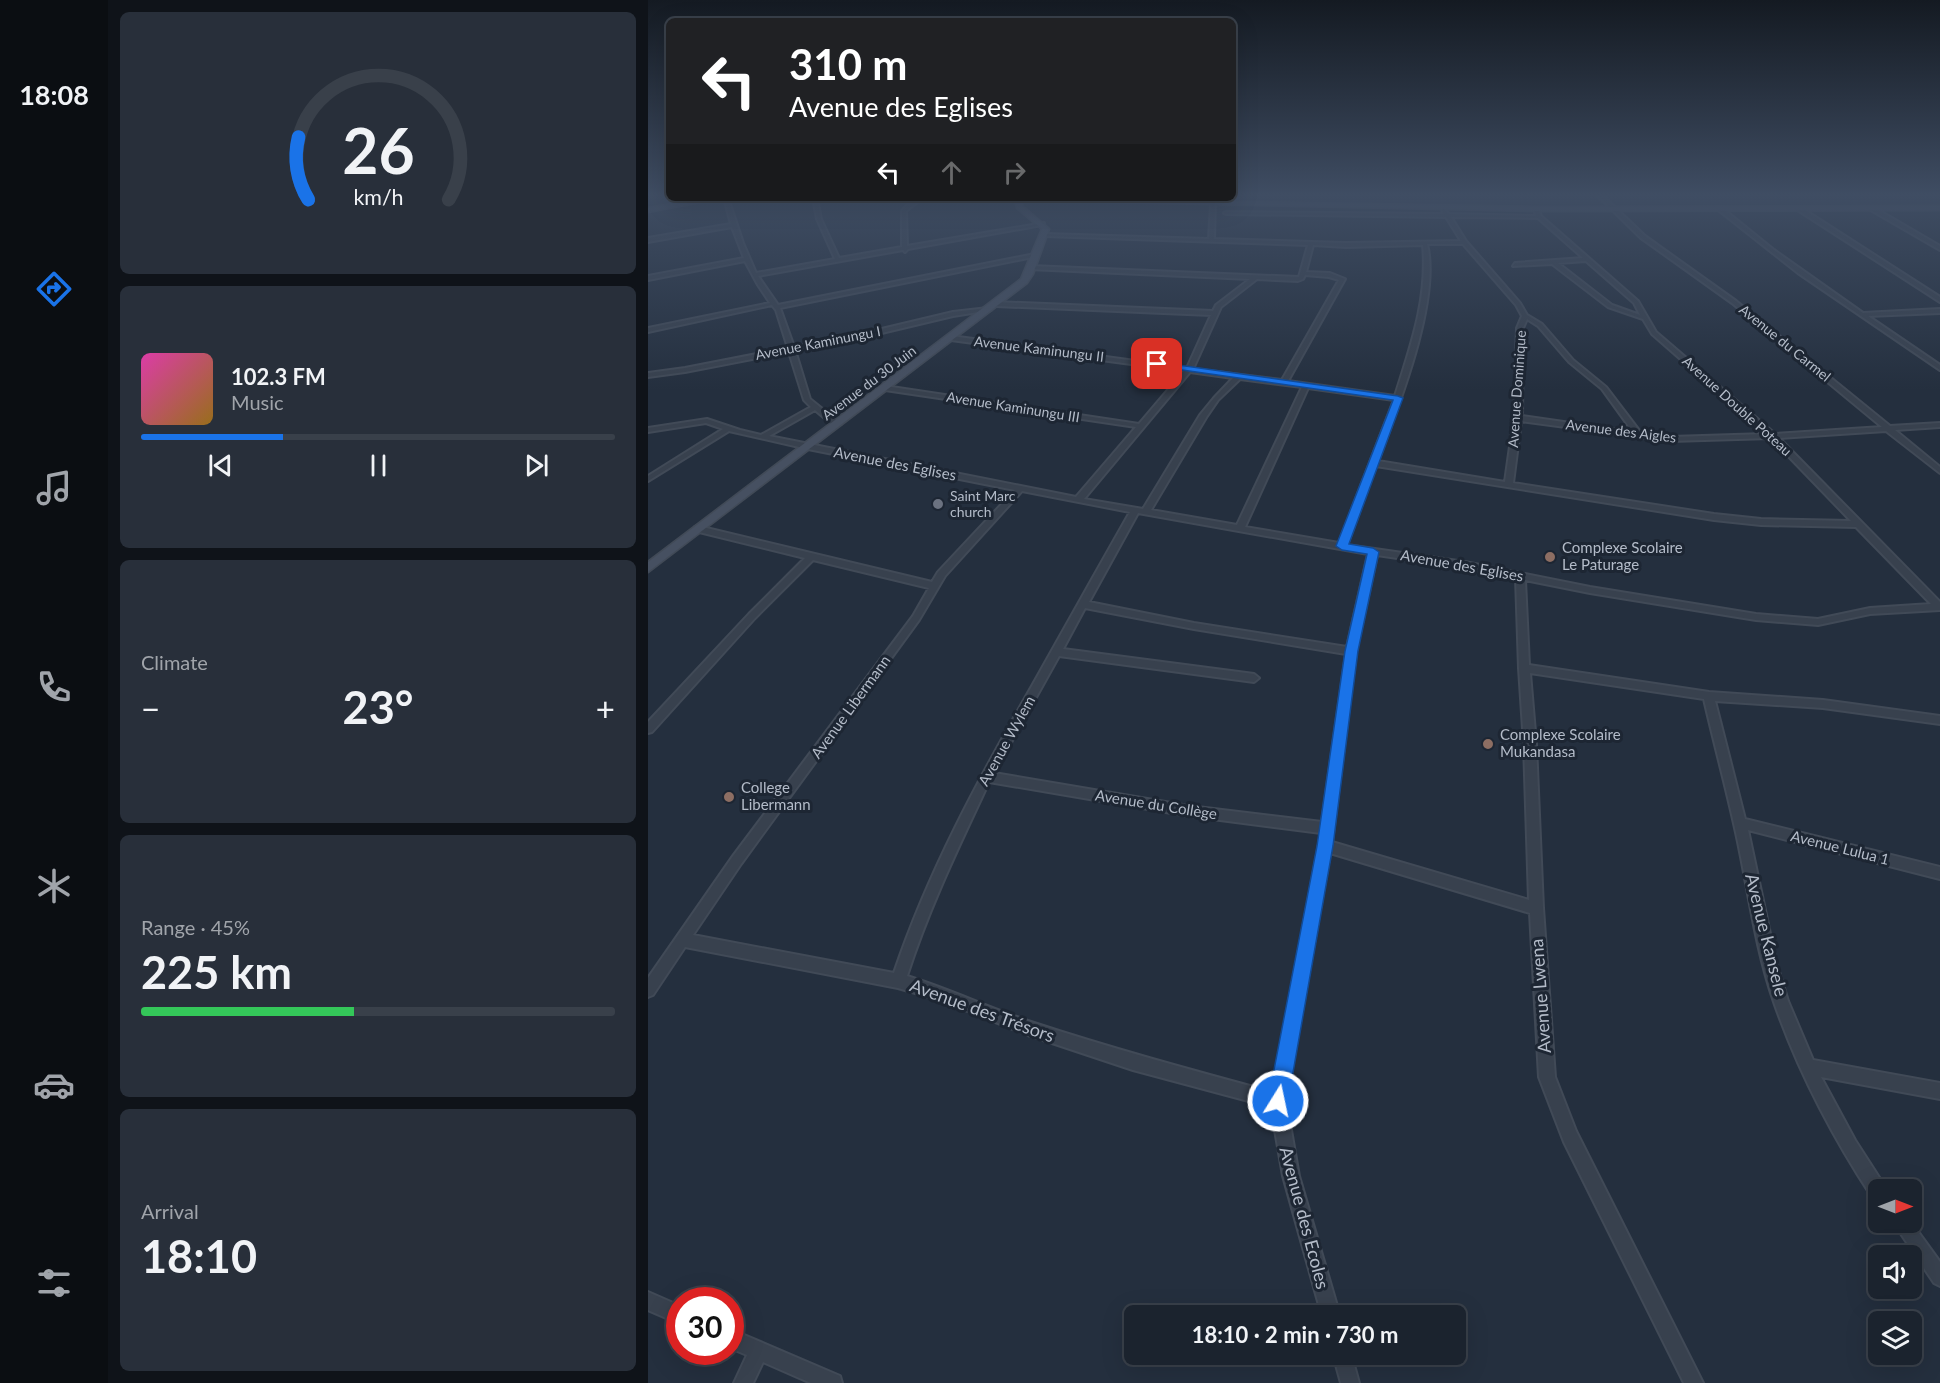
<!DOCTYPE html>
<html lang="en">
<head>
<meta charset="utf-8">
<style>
  body { margin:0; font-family:Lato,sans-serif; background:#282f3a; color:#f1f3f6; height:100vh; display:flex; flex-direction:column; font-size:22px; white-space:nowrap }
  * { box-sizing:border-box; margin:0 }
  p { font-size:20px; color:#a0a4aa }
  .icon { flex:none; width:33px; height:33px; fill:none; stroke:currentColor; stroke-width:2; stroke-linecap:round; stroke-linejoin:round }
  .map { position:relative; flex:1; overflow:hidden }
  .drawer { display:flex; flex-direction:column; gap:12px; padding:12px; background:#0f1319; width:540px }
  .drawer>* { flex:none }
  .hud { position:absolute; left:18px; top:18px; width:570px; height:183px; border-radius:9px; box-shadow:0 6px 24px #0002,0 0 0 2px #39404a; background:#202124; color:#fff; overflow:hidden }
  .needle { width:39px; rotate:90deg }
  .tools { position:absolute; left:1220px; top:1179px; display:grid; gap:12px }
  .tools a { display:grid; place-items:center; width:54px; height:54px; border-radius:9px; background:#1b232e; box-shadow:0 6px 24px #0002,0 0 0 2px #39404a; font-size:30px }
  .speed { position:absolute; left:18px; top:1287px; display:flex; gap:12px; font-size:30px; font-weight:700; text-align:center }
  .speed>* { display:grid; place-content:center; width:78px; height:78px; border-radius:50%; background:#1b232e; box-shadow:0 6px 24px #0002,0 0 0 2px #39404a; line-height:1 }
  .speed .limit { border:9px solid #d22; background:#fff; color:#111 }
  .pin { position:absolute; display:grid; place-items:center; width:51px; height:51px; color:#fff; margin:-26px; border-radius:12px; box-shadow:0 3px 9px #0006 }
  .me { position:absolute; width:66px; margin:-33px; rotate:10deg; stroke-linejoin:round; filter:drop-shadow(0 0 4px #0008) }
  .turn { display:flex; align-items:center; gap:21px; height:126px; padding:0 24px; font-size:27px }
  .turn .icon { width:78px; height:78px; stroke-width:2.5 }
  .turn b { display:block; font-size:42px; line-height:51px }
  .lanes { display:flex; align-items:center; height:57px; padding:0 24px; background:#0003; justify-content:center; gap:30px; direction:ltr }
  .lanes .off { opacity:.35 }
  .big { font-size:45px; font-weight:700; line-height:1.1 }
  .drawer .widget { flex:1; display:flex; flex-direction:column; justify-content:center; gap:9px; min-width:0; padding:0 21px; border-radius:9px; background:#282f3a }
  .drawer .dial { align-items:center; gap:0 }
  .dial svg { height:156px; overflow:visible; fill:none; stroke:#39404a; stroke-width:7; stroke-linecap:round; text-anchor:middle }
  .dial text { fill:#f1f3f6; stroke:none }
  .song { display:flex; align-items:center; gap:18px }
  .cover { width:72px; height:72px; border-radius:9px; background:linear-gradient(135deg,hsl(320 70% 55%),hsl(40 70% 35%)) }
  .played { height:6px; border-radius:3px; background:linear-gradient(90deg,#1a73e8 30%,#39404a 30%) }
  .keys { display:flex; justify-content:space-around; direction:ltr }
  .heat { display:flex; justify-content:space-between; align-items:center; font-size:33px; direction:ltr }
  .charge { height:9px; border-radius:4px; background:linear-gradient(90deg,#34c759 45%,#39404a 0) }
  .trip { position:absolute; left:476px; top:1305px; width:342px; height:60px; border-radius:9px; background:#1b232e; box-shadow:0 6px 24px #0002,0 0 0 2px #39404a; font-weight:700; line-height:60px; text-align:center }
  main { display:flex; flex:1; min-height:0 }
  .tabs { display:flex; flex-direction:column; width:108px; justify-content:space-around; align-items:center; background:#0b0e12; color:#a0a4aa }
  .tabs .icon { width:42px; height:42px }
  .tabs .selected { color:#1a73e8 }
  .tabs b { font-size:27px; color:#f1f3f6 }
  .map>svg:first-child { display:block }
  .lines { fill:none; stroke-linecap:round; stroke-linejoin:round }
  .street-casing { stroke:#414a57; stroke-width:4 }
  .secondary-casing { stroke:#414a57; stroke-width:3 }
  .street { fill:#38414e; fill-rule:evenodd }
  .secondary { fill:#465061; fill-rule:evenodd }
  .route { fill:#1a73e8; stroke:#114b97; stroke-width:1.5 }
  .worship-dot { fill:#6b7280; stroke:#1d2633; stroke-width:2 }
  .education-dot { fill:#8d6e63; stroke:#1d2633; stroke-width:2 }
  .labels { text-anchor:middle; stroke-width:6; stroke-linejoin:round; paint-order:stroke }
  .far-street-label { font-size:14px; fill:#b4bcc9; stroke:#1d2633 }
  .far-poi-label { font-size:14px; fill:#b4bcc9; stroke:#1d2633; text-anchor:start }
  .street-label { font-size:15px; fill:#b4bcc9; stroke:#1d2633 }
  .poi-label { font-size:15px; fill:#b4bcc9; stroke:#1d2633; text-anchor:start }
  .near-street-label { font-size:18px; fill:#b4bcc9; stroke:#1d2633 }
</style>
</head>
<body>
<main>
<nav class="tabs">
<b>18:08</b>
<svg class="icon selected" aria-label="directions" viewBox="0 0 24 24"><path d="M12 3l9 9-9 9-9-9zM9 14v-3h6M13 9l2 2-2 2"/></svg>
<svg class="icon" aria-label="music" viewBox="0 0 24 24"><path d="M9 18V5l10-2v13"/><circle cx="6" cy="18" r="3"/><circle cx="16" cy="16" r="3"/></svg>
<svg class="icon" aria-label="phone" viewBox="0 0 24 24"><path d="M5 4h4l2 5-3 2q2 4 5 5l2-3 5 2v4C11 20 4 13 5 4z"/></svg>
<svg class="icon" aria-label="climate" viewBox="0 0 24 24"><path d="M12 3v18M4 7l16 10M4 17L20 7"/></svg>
<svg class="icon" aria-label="car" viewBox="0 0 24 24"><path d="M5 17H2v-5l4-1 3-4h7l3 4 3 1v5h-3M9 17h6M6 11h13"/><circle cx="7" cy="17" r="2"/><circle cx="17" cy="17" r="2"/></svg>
<svg class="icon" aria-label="filters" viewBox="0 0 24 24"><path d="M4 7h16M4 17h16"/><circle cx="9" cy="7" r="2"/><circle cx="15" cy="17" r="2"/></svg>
</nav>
<section class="drawer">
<div class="widget dial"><svg viewBox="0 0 100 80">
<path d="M14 69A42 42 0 1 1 86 69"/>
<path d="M14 69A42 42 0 0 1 9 37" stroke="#1a73e8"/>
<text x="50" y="56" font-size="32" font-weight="700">26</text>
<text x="50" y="72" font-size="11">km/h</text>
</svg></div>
<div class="widget">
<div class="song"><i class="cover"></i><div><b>102.3 FM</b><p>Music</p></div></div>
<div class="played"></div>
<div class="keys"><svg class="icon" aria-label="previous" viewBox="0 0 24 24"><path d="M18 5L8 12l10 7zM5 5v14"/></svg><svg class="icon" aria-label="pause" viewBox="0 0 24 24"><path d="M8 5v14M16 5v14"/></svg><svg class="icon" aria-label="next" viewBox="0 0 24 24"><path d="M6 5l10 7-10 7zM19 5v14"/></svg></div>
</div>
<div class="widget"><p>Climate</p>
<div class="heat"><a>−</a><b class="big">23°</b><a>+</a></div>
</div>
<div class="widget"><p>Range · 45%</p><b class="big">225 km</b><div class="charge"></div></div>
<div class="widget"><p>Arrival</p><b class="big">18:10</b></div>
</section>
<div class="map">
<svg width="1292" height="1383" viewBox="0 0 1292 1383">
  <rect width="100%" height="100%" fill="#242f3e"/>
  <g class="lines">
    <g class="street-casing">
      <g id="street">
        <path d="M 950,196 L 955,196 L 997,236 L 1088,301 L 1242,426 L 1292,423 L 1292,427 L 1247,430 L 1292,467 L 1292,473 L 1238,431 L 1131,438 L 1292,602 L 1292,610 L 1222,614 L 1170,625 L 1108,620 L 942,593 L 877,580 L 881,665 L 1061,692 L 1175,700 L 1292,716 L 1292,724 L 1175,708 L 1067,701 L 1097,819 L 1292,867 L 1292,879 L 1100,830 L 1128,962 L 1140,1001 L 1165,1060 L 1292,1083 L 1292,1099 L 1173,1077 L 1207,1140 L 1236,1185 L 1238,1190 L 1230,1190 L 1230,1199 L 1224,1197 C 1184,1136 1150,1071 1126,1002 C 1108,950 1101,895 1090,842 C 1080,794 1067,747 1056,699 L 882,673 L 888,744 L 895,908 L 907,1077 L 928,1131 L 1055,1383 L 1036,1383 L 916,1142 L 891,1077 L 882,913 L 682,853 L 638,1101 L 651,1176 L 692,1316 L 674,1316 L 635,1176 L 623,1107 L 485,1070 L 380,1035 L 292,1000 L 250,988 L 37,947 L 5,995 L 0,997 L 0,978 L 85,856 L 265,616 L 281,588 L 165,560 L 107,618 L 4,732 L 0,733 L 0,722 L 101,614 L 157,558 L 47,531 L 47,527 L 50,526 L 284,582 L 290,572 L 367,490 L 160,449 L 81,431 L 0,481 L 0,476 L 75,429 L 58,423 L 0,432 L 0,428 L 59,419 L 92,430 L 113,435 L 163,407 L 156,400 L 141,352 L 37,372 L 0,377 L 0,373 L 37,368 L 140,348 L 128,310 L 124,305 L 0,332 L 0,328 L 122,303 L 110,285 L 97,261 L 0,280 L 0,276 L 96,258 L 84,227 L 0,242 L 0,238 L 83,224 L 76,198 L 80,198 L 95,243 L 108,273 L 187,259 L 169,219 L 165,198 L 169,198 L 173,219 L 191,258 L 254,247 L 254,211 C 260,204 266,198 275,198 L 258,211 L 259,246 L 396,223 L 394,225 L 260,249 L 257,252 L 255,250 L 110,276 L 130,305 L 387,254 L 390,256 L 132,308 L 146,347 L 221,332 L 305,312 L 340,308 L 343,310 L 305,316 L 221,336 L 147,350 L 162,399 L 193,424 L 186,426 L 167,410 L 121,436 L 428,497 L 488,427 L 237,390 L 234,388 L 237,386 L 491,424 L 536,371 L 303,340 L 300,338 L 303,336 L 539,368 L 563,315 L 348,306 L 345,304 L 348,302 L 565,311 L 568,305 L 602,279 L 381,269 L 383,266 L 651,277 L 660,245 L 397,236 L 395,235 L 397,234 L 561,239 L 563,203 L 565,202 L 567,203 L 566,239 L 698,243 L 813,241 L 798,217 L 578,214 L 576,213 L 578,212 L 796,214 L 794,210 L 796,209 L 801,214 L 888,216 L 886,209 L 890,208 L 893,216 L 990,301 L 1008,332 L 1127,434 L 1234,427 L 1084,303 L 993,238 ZM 803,217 L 890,218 L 935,258 L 867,263 L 865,266 L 904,264 L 960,307 L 995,319 L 1004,334 L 1118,434 L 1023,437 L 993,433 L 958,387 L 925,360 L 894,324 L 879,315 L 872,303 L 818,241 ZM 779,244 L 815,244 L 868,305 L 874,316 L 869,328 L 866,418 L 857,482 L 730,461 C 750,407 793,300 779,244 ZM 665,245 L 698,247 L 775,245 C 780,298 763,345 747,396 L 640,381 L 697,279 L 682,273 L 658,272 ZM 938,261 L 986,303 L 992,315 L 964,305 L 910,263 ZM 657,275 L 681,277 L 691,280 L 634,380 L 545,369 L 573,307 L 609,279 L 650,281 L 655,279 ZM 879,319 L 890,326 L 921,362 L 954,389 L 985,432 L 874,416 L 875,328 ZM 542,372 L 585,378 L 566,398 L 552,415 L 495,509 L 436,499 ZM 592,379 L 654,387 L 589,525 L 503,510 L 559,416 L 570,400 ZM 660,388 L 746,400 L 691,543 L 597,527 ZM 873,421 L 1023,441 L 1123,438 L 1203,521 L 1113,519 L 1066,514 L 865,483 ZM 728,466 L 1066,520 L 1113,525 L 1208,527 L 1283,604 L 1222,608 L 1170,619 L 1108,614 L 942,587 L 817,562 L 699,545 ZM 374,491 L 482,512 C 449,570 417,627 384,686 C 331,778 280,872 246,973 L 45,935 L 93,864 L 271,620 L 297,576 ZM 490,513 L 720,554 L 699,647 L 546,623 L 441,602 ZM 729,555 L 817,568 L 868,578 L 871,668 L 876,744 L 881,900 L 684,842 L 708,651 ZM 437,608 L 546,629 L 698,654 L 674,822 L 541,806 L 346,773 L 411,656 L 606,682 L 611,678 L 606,674 L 415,649 ZM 341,782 L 541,816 L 673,833 L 624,1092 C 543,1070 462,1048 383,1022 C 341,1008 301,989 259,976 C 280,910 311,846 341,782 Z"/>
        <path d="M 1069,207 L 1073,207 L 1126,250 L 1215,313 L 1292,309 L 1292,313 L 1220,316 L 1292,365 L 1292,370 L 1150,273 L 1069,209 Z"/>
        <path d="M 1148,207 L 1152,207 L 1292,297 L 1292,302 L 1148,209 Z"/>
        <path d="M 1221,207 L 1225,207 L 1292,246 L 1292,250 L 1221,209 Z"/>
        <path d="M 1245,1222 L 1263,1222 L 1292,1262 L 1292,1286 L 1286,1283 Z"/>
        <path d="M 0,1292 L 32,1306 L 32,1324 L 0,1310 Z"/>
        <path d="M 82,1329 L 192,1376 L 194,1383 L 163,1383 L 115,1362 L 105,1383 L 86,1383 L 99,1355 L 82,1348 Z"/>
        <path d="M 685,1354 L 703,1354 L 711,1383 L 693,1383 Z"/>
      </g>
    </g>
    <g class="secondary-casing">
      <g id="secondary">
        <path d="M 59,198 L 73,198 L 0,212 L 0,208 Z"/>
        <path d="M 344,198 L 888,207 L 1292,206 L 1292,210 L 888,211 L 374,200 L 374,206 L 401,229 L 385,274 L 379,283 L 0,572 L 0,562 L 373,279 L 394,229 L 369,208 L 367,200 Z"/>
      </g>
    </g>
    <use href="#street" class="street"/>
    <use href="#secondary" class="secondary"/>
  </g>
  <linearGradient id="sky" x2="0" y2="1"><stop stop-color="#141a22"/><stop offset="0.5" stop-color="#3f4d63"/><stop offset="1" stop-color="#3f4d63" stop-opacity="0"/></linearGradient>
  <rect width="1292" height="390" fill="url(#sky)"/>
  <path class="route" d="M 509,362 L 750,396 L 755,398 L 701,544 L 725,548 L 731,552 L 710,651 L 685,846 L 640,1101 L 637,1108 L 630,1111 L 623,1108 L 620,1101 L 669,846 L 697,651 L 719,554 L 694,550 L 688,546 L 745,400 L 506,366 L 506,363 Z"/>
  <circle class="worship-dot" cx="290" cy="504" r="6"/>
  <g class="education-dot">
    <circle cx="902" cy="557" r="6"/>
    <circle cx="840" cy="744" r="6"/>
    <circle cx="81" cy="797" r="6"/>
  </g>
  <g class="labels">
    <g class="far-street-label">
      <text transform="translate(170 343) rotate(-11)" y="5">Avenue Kaminungu I</text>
      <text transform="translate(1137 343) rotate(39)" y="5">Avenue du Carmel</text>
      <text transform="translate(391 349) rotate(7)" y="5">Avenue Kaminungu II</text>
      <text transform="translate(221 383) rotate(-37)" y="5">Avenue du 30 Juin</text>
      <text transform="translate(869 389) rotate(-86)" y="5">Avenue Dominique</text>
      <text transform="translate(1089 406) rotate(42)" y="5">Avenue Double Poteau</text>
      <text transform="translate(365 407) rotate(9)" y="5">Avenue Kaminungu III</text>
      <text transform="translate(973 431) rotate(7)" y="5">Avenue des Aigles</text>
    </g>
    <g class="far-poi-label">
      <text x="302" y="501">Saint Marc<tspan x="302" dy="16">church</tspan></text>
    </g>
    <g class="street-label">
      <text transform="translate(247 464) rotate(11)" y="5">Avenue des Eglises</text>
      <text transform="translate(814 566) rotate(10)" y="5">Avenue des Eglises</text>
      <text transform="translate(203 707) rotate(-54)" y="5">Avenue Libermann</text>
      <text transform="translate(359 741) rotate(-61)" y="5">Avenue Wylem</text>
      <text transform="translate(508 805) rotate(9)" y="5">Avenue du Collège</text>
      <text transform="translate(1192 848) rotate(14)" y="5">Avenue Lulua 1</text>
    </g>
    <g class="poi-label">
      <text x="914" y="553">Complexe Scolaire<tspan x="914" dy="17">Le Paturage</tspan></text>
      <text x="852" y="740">Complexe Scolaire<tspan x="852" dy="17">Mukandasa</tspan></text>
      <text x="93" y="793">College<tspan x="93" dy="17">Libermann</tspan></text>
    </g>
    <g class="near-street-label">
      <text transform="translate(1118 935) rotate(76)" y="6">Avenue Kansele</text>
      <text transform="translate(893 996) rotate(-94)" y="6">Avenue Lwena</text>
      <text transform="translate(334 1011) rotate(20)" y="6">Avenue des Trésors</text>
      <text transform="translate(656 1218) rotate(75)" y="6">Avenue des Ecoles</text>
    </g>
  </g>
</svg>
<div class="tools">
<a><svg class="needle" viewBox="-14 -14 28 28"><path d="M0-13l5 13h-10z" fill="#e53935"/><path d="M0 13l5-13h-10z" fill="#a0a4aa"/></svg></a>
<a><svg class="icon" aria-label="sound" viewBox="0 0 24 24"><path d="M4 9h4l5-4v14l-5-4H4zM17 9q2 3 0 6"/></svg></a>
<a><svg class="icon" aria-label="layers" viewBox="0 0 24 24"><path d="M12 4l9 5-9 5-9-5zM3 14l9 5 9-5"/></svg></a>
</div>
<div class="speed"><div class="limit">30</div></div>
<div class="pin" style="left:509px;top:364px;background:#d93025"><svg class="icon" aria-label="arrive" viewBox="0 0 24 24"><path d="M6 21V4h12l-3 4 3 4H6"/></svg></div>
<svg class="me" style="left:630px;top:1101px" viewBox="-20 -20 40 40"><circle r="17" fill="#1a73e8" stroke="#fff" stroke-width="3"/><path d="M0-11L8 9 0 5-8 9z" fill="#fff"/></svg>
<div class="trip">18:10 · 2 min · 730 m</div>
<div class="hud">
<div class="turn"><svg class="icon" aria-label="left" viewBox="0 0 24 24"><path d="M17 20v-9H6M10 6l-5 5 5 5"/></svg><div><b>310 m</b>Avenue des Eglises</div></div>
<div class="lanes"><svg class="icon" aria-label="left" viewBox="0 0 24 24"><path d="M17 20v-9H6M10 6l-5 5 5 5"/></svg><svg class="icon off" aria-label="ahead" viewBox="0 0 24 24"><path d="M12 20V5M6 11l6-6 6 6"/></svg><svg class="icon off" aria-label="right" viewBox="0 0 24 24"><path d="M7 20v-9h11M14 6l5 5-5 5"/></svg></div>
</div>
</div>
</main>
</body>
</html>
